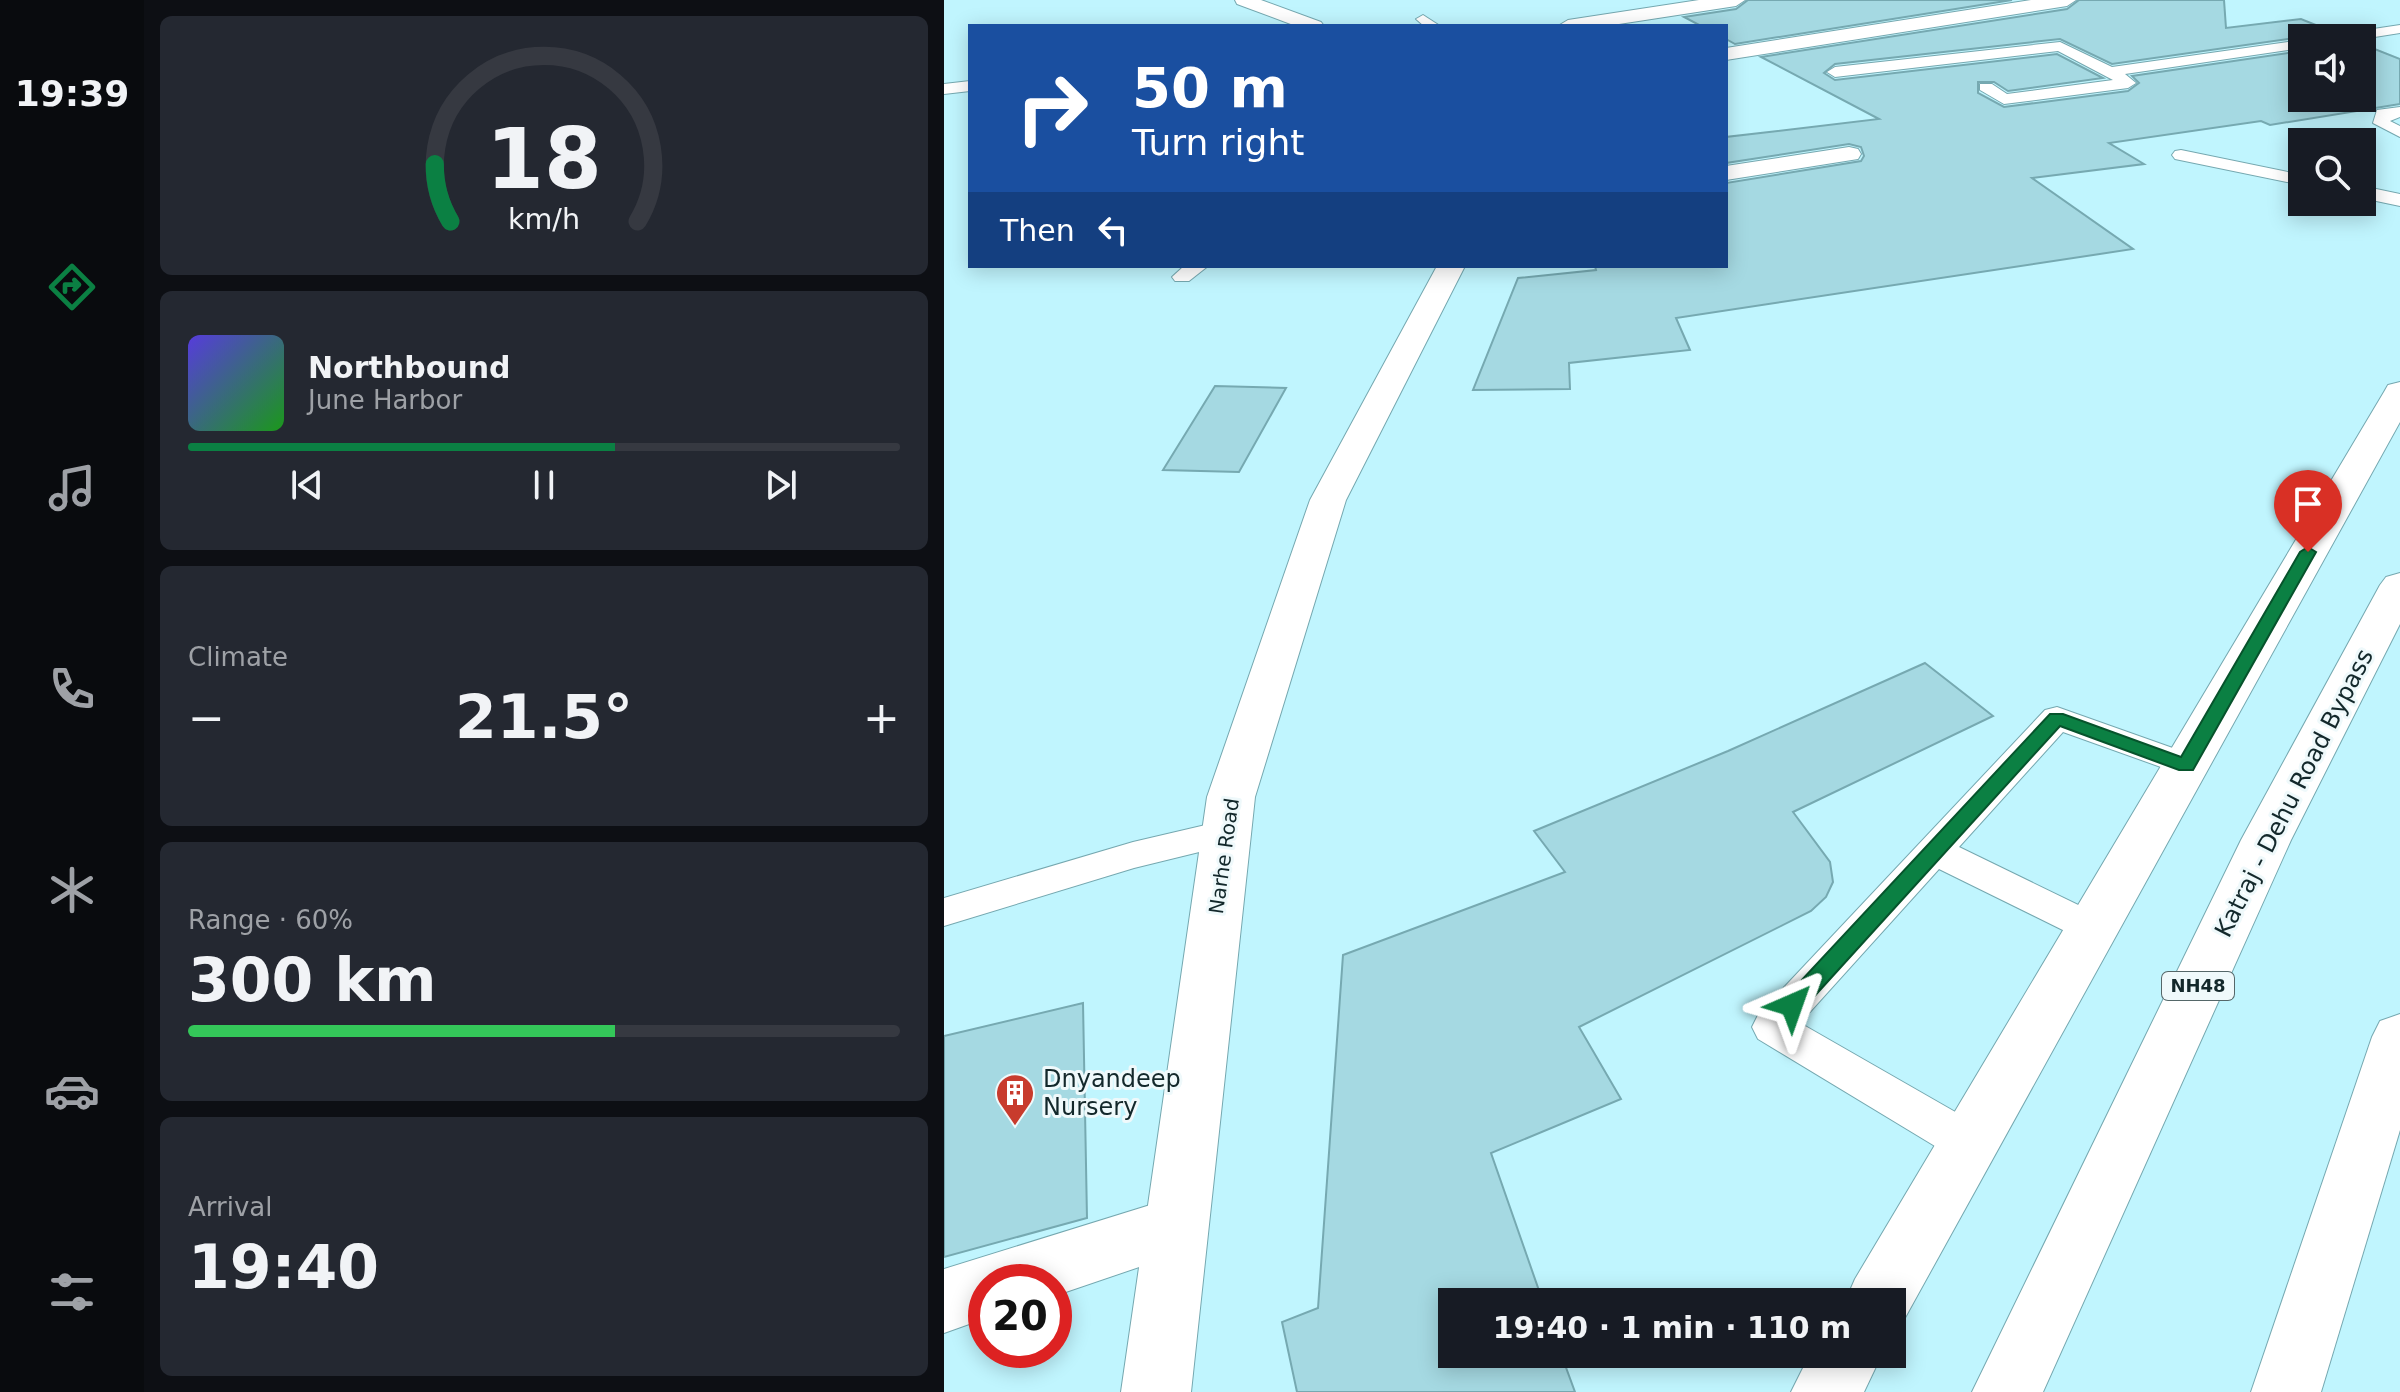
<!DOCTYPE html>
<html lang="en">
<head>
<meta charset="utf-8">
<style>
  body { margin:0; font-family:"DejaVu Sans",sans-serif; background:#242831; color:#f1f3f6; height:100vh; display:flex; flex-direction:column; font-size:30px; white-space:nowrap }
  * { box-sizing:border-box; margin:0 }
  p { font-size:26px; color:#9ea1a6 }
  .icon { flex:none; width:44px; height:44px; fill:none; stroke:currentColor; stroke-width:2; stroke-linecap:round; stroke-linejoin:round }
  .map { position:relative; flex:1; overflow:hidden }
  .details { display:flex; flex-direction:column; gap:16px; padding:16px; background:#0d0f14; width:800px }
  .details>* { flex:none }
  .guide { position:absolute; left:24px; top:24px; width:760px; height:244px; border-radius:0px; box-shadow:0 4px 20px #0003; background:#1a4fa0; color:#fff; overflow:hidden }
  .fabs { position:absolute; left:1344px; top:24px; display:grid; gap:16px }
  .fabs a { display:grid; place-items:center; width:88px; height:88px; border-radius:0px; background:#171b24; box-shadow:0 4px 20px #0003; font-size:40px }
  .speed { position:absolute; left:24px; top:1264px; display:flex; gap:16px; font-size:40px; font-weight:700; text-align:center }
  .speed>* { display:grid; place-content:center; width:104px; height:104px; border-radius:50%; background:#171b24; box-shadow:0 4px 20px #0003; line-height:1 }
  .speed .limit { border:12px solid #d22; background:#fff; color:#111 }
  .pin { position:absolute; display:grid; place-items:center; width:68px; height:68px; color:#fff; margin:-82px -34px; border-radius:50% 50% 50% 0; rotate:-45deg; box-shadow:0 0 8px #0007 }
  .pin .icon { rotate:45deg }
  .me { position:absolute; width:88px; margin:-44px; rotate:43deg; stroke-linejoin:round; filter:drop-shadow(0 0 6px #0008) }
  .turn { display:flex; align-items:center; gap:28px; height:168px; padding:0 32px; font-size:36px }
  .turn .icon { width:104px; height:104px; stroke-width:2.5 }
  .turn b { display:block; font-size:56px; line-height:68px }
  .then { display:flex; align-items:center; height:76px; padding:0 32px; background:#0003; gap:16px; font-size:30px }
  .big { font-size:60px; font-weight:700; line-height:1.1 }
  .details .tile { flex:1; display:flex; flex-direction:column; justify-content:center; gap:12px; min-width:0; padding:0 28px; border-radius:12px; background:#242831 }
  .details .dial { align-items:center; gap:0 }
  .dial svg { height:208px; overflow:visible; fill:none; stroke:#363941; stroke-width:7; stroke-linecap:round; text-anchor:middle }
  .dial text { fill:#f1f3f6; stroke:none }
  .song { display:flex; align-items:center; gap:24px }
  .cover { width:96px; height:96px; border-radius:12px; background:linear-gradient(135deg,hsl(250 70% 55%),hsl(120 70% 35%)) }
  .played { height:8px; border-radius:4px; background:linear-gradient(90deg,#0b8043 60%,#363941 60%) }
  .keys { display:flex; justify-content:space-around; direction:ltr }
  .heat { display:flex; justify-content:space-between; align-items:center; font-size:44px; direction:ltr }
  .charge { height:12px; border-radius:6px; background:linear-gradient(90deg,#34c759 60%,#363941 0) }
  .trip { position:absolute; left:494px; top:1288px; width:468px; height:80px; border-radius:0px; background:#171b24; box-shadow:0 4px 20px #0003; font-weight:700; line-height:80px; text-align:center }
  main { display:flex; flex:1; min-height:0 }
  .dock { display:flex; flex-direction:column; width:144px; justify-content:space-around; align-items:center; background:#090b0e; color:#9ea1a6 }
  .dock .icon { width:56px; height:56px }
  .dock .on { color:#0b8043 }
  .dock b { font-size:36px; color:#f1f3f6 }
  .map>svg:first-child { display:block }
  .building { fill:#a5d9e2; stroke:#76a9b1; stroke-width:2 }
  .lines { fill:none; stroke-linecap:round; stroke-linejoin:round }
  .lane-casing { stroke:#75a8b0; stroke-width:2 }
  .street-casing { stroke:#75a8b0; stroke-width:2 }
  .secondary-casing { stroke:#75a8b0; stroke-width:2 }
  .highway-casing { stroke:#75a8b0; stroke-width:2 }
  .lane { fill:#fff; fill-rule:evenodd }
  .street { fill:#fff; fill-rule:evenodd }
  .secondary { fill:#fff; fill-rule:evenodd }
  .highway { fill:#fff; fill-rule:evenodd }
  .route { fill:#0b8043; stroke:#07532c; stroke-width:2 }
  .labels { text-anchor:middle; stroke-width:6; stroke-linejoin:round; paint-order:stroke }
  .shield { fill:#eff9fb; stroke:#556769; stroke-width:2 }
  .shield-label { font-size:18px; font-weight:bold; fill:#13282b }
  .street-label { font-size:20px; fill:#13282b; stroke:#eff9fb }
  .near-street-label { font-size:24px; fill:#13282b; stroke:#eff9fb }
  .near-poi-label { font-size:24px; fill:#13282b; stroke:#eff9fb; text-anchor:start }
</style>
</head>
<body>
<main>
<nav class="dock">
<b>19:39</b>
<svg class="icon on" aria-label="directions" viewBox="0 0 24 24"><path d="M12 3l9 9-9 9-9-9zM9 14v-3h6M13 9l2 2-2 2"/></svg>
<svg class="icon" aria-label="music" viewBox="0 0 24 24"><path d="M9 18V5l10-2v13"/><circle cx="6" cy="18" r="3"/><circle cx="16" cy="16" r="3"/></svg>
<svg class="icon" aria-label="phone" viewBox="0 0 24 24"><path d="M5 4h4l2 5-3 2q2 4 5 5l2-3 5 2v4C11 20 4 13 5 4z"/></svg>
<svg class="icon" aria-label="climate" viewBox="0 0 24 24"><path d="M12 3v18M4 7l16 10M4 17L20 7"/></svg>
<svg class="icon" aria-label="car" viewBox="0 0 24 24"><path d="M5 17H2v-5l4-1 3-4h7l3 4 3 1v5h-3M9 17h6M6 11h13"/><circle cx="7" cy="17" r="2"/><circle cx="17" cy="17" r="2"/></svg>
<svg class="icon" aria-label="filters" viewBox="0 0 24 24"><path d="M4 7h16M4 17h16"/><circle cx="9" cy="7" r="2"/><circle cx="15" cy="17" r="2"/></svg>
</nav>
<section class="details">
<div class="tile dial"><svg viewBox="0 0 100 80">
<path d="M14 69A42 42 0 1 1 86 69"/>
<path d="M14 69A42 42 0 0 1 8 47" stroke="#0b8043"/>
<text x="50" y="56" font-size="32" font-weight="700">18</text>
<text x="50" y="72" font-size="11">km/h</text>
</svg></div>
<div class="tile">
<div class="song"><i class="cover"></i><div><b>Northbound</b><p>June Harbor</p></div></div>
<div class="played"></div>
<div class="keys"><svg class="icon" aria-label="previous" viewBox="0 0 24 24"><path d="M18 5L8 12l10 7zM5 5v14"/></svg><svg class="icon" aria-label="pause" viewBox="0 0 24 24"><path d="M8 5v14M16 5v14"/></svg><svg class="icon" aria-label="next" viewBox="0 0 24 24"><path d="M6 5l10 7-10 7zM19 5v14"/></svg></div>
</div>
<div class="tile"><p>Climate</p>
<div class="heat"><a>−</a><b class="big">21.5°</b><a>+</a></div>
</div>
<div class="tile"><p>Range · 60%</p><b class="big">300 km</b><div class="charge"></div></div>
<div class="tile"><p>Arrival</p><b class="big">19:40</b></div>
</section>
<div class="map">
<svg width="1456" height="1392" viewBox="0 0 1456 1392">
  <rect width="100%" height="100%" fill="#c0f5fe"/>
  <g class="building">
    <path d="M 804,0 L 1068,0 L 791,44 L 782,39 L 782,26 L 757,26 L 740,17 L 792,9 Z"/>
    <path d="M 1135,0 L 1280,0 L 1282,28 L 1357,19 L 1392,33 L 1386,38 L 1358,37 L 1168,64 L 1116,39 L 891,64 L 880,73 L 891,80 L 1113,54 L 1159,78 L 1064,91 L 1050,82 L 1034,82 L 1034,93 L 1060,107 L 1184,91 L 1195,83 L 1188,76 L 1358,51 L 1358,98 L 1418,98 L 1418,44 L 1456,59 L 1456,104 L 1326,125 L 1317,121 L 1165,143 L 1200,164 L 1088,178 L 1189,249 L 732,318 L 746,350 L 625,363 L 626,389 L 529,390 L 574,278 L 652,270 L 651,266 L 782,266 L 782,183 L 917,161 L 920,156 L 917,147 L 905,144 L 782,163 L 782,137 L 935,119 L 817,57 L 1123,9 Z"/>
    <path d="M 271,386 L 342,388 L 295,472 L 219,470 Z"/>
    <path d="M 981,663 L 1049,716 L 849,812 L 886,862 L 889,882 L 882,897 L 867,911 L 635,1027 L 677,1099 L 547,1153 L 599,1302 L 508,1302 L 508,1354 L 617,1354 L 631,1392 L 353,1392 L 338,1322 L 374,1308 L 399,955 L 621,872 L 590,831 L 784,751 Z"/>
    <path d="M 139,1003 L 143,1218 L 0,1257 L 0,1036 Z"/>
  </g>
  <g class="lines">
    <g class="lane-casing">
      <g id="lane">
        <path d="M 479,15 L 496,26 L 480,26 L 472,19 Z"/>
        <path d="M 1456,25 L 1456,33 L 1418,39 L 1389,38 L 1396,34 Z"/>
        <path d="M 1358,40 L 1358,48 L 1181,74 L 1192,83 L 1184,88 L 1060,104 L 1036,90 L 1036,84 L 1048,84 L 1063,94 L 1169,80 L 1114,51 L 891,77 L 883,72 L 891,67 L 1116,42 L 1168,67 Z"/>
        <path d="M 26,81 L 26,91 L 0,94 L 0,84 Z"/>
        <path d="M 1456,107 L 1456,117 L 1446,121 L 1456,126 L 1456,137 L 1429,123 L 1433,110 Z"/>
        <path d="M 1237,150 L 1358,175 L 1358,185 L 1231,159 L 1228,155 L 1231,151 Z"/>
        <path d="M 1418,186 L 1456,194 L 1456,206 L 1418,198 Z"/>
        <path d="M 240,266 L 264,266 L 245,281 L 231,281 L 228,277 Z"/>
        <path d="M 1113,707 L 1254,757 L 1259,765 L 1254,773 L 1242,776 L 1119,732 L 1015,847 L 1161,918 L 1167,928 L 1161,938 L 1148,943 L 1135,938 L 995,869 L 856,1023 L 1041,1129 L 1047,1143 L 1041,1157 L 1025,1162 L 1009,1157 L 814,1039 L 808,1027 L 814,1015 L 1101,710 Z"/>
        <path d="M 283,820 L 296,824 L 301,833 L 296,842 L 190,868 L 0,926 L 0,898 L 189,842 Z"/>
      </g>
    </g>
    <g class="street-casing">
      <g id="street">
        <path d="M 755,0 L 801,0 L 792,6 L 662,26 L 614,26 L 624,20 Z"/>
        <path d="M 1087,0 L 1132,0 L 1123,6 L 782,60 L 782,48 Z"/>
        <path d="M 905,147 L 914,149 L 917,154 L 914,159 L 782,180 L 782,166 Z"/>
        <path d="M 232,1197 L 254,1205 L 264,1226 L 254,1247 L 110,1296 L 110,1282 L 42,1282 L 42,1318 L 0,1333 L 0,1269 Z"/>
      </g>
    </g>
    <g class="secondary-casing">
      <g id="secondary">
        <path d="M 291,0 L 317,0 L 377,22 L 380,26 L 352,26 L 293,4 Z"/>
        <path d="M 493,266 L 521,266 L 402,500 L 311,797 L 247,1392 L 177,1392 L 263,797 L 366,500 Z"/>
        <path d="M 1456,382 L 1456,422 L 957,1325 L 948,1328 L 948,1302 L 901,1302 L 911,1279 L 1440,392 L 1444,385 Z"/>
        <path d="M 866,1354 L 938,1354 L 920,1392 L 847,1392 Z"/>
      </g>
    </g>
    <g class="highway-casing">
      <g id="highway">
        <path d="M 1456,573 L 1456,624 L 1347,840 L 1099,1392 L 1028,1392 L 1297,840 L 1436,585 L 1442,577 Z"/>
        <path d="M 1456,1014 L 1456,1130 L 1377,1392 L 1307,1392 L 1428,1037 L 1436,1021 Z"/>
      </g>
    </g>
    <use href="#lane" class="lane"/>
    <use href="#street" class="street"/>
    <use href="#secondary" class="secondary"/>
    <use href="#highway" class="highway"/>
  </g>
  <path class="route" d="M 1364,547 L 1372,552 L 1249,770 L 1235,770 L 1116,726 L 856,1012 L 848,1014 L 840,1012 L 837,1005 L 840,999 L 1106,714 L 1119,714 L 1237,757 L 1356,552 Z"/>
  <defs>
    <g id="building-pin" transform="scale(2)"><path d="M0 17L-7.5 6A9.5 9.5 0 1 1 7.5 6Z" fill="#c83b2d" stroke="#eff9fb"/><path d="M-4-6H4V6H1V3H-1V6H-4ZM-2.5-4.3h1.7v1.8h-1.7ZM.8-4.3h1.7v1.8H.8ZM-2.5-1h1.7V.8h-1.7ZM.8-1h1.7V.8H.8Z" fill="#fff"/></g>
  </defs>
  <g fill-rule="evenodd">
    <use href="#building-pin" x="71" y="1093"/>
  </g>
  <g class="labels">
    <rect class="shield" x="1218" y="972" width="72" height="28" rx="6"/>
    <g class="shield-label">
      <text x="1254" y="992">NH48</text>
    </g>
    <g class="street-label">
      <text transform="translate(280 856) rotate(-82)" y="7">Narhe Road</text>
    </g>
    <g class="near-street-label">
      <text transform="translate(1350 793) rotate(-63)" y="8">Katraj - Dehu Road Bypass</text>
    </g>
    <g class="near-poi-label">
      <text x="99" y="1087">Dnyandeep<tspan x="99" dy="28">Nursery</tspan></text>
    </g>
  </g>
</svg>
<div class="fabs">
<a><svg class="icon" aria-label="sound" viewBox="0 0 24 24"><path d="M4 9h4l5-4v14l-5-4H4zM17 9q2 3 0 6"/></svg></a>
<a><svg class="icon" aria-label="search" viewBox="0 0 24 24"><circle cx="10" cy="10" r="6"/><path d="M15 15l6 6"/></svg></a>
</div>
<div class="speed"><div class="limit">20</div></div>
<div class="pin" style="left:1364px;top:552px;background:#d93025"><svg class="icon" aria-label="arrive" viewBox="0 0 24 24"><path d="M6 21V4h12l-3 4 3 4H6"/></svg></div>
<svg class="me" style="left:848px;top:1005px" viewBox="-20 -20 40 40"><path d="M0-17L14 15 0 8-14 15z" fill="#0b8043" stroke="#fff" stroke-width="4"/></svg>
<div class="trip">19:40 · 1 min · 110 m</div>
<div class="guide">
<div class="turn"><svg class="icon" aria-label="right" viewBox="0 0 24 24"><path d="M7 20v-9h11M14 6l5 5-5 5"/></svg><div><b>50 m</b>Turn right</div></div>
<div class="then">Then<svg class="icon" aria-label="left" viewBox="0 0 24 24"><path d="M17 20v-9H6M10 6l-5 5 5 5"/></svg></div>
</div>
</div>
</main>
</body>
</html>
